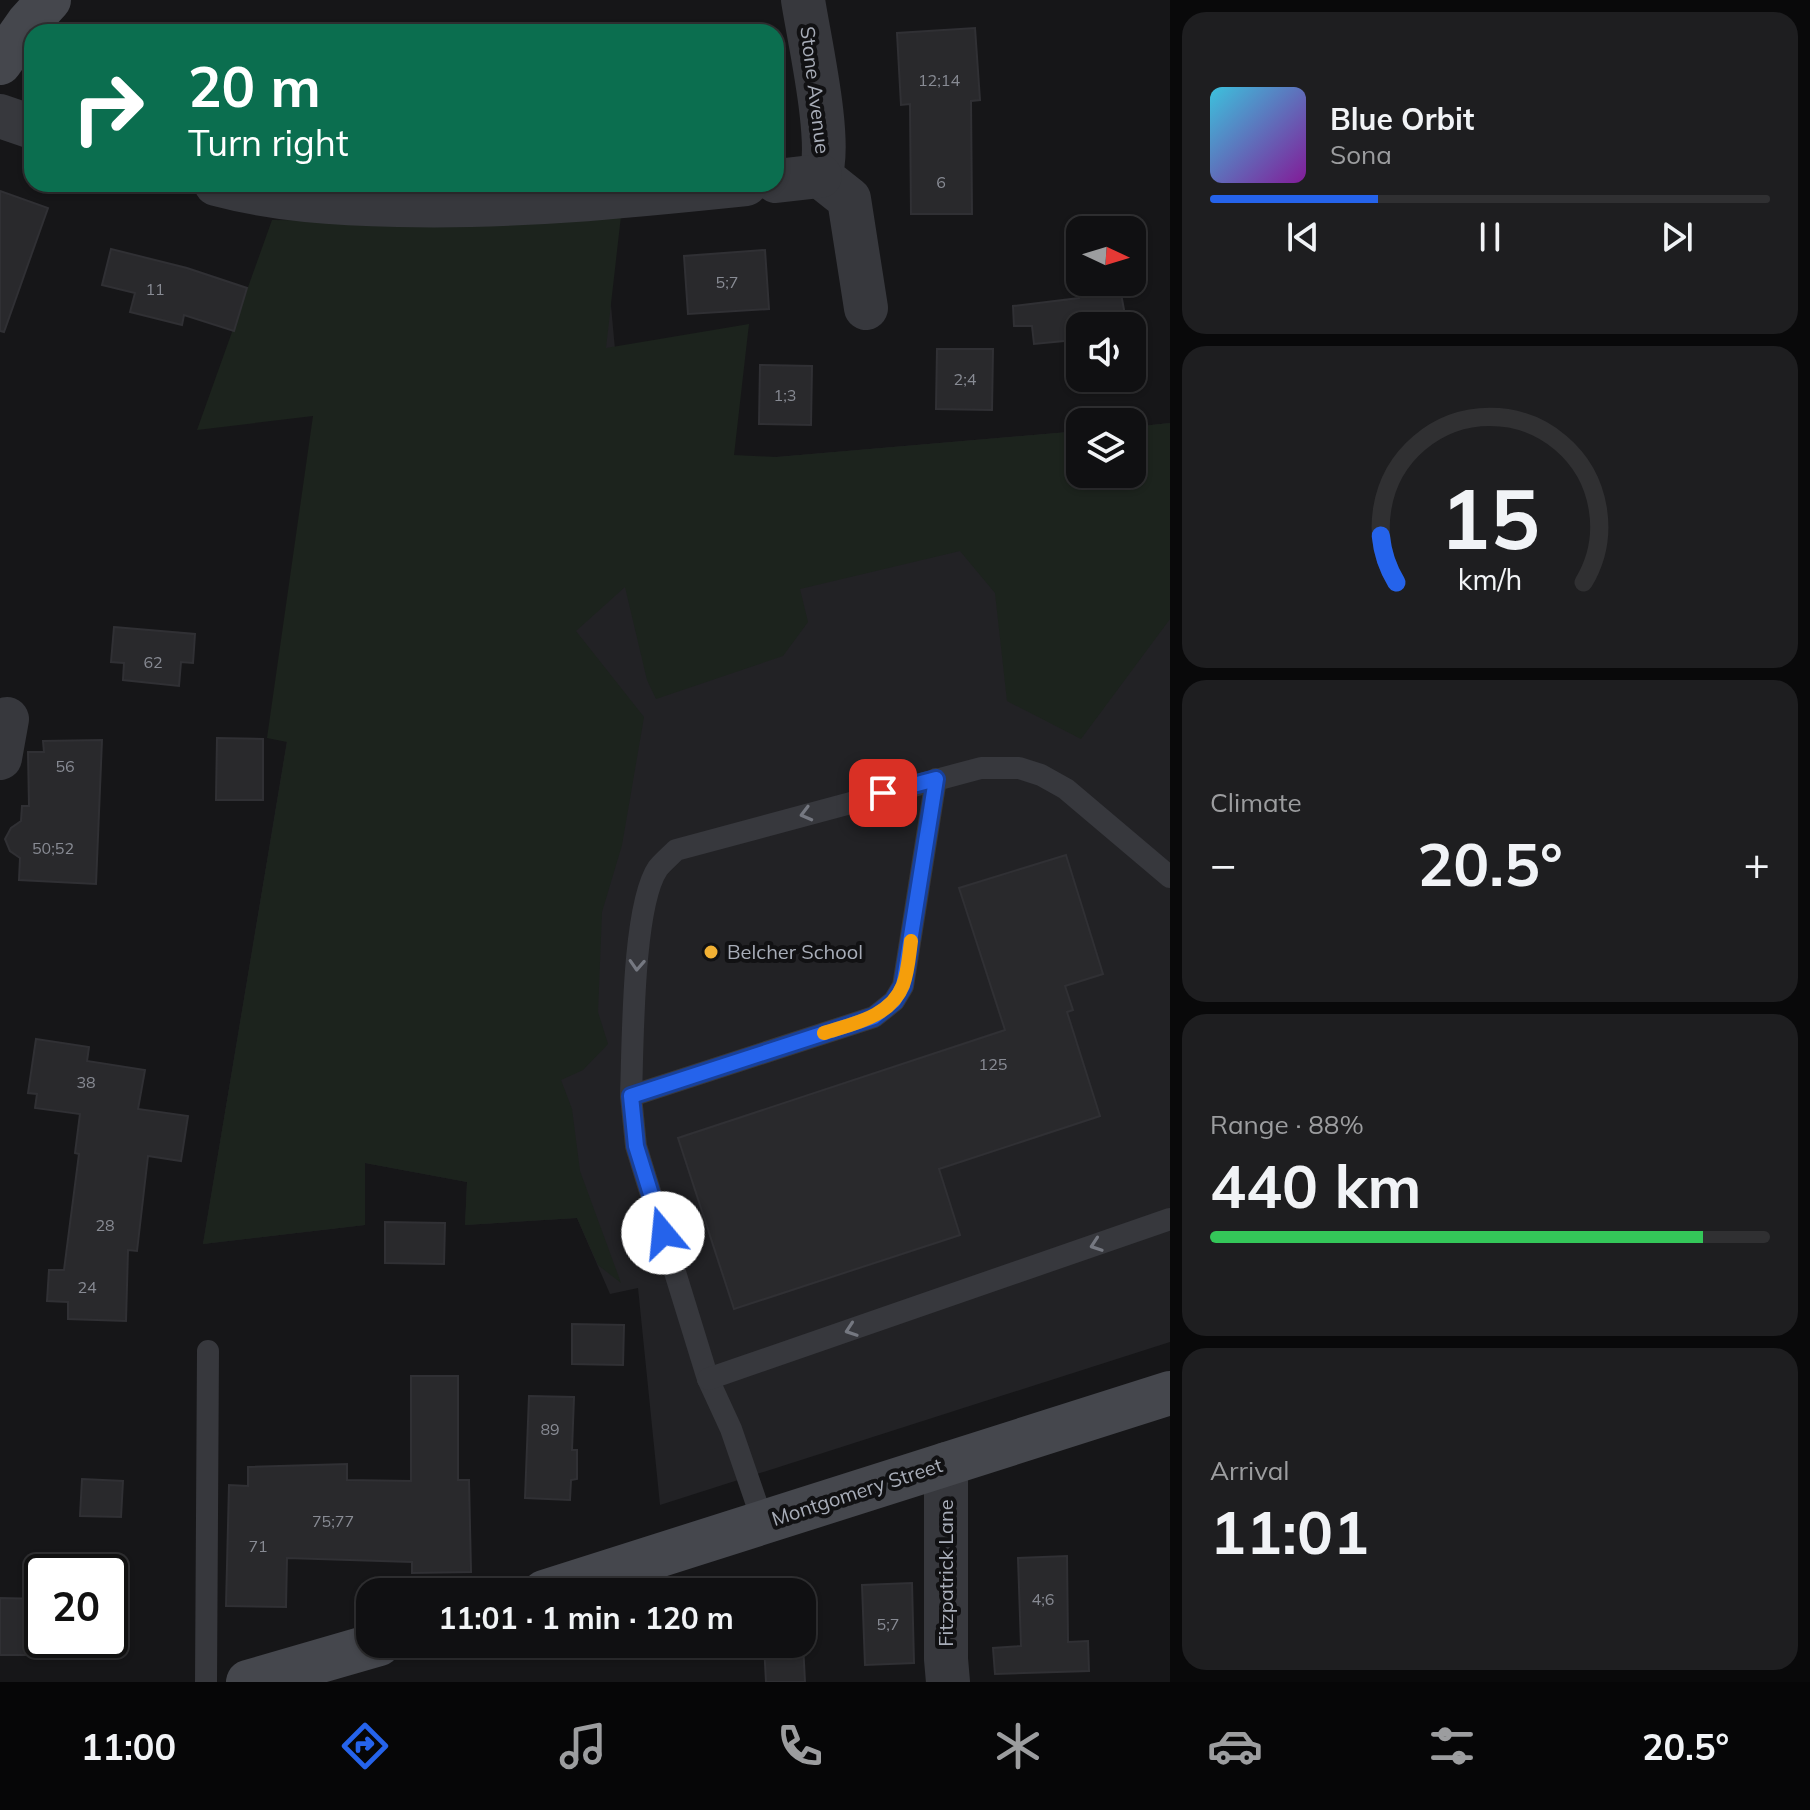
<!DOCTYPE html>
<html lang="en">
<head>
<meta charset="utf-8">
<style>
  body { margin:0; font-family:Mulish,sans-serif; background:#1e1e20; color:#f1f3f6; height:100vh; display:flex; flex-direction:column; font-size:30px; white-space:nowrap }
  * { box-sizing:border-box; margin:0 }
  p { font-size:26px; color:#9c9d9f }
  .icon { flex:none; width:44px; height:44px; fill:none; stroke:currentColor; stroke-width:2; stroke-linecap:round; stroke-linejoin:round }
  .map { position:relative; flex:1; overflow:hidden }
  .panel { display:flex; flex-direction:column; gap:12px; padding:12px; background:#09090a; width:640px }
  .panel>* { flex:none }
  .top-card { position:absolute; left:24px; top:24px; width:760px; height:168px; border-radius:24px; box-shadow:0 2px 6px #0004,0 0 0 2px #303032; background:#0b6e4f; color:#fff; overflow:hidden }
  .needle { width:52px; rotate:94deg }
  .controls { position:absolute; left:1066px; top:216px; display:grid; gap:16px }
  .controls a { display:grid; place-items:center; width:80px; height:80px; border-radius:16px; background:#101012; box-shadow:0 2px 6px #0004,0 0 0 2px #303032; font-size:40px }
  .speed { position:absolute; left:24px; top:1554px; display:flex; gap:16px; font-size:40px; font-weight:700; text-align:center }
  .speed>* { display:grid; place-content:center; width:104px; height:104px; border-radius:50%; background:#101012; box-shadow:0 2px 6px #0004,0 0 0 2px #303032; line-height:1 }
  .speed .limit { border:4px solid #111; border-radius:12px; background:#fff; color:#111 }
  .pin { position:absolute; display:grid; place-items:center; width:68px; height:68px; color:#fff; margin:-34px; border-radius:16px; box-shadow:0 4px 12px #0006 }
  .me { position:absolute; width:88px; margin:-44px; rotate:343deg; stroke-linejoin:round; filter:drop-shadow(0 0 6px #0008) }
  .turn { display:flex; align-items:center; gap:28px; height:168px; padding:0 32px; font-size:36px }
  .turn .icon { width:104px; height:104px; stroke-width:2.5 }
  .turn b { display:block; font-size:56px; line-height:68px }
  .big { font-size:60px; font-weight:700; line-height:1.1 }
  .panel .tile { flex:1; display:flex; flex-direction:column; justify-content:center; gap:12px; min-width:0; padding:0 28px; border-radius:24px; background:#1e1e20 }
  .panel .dial { align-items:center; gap:0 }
  .dial svg { height:208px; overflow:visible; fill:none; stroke:#303032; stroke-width:7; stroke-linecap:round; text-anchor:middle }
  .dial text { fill:#f1f3f6; stroke:none }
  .song { display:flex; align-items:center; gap:24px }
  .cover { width:96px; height:96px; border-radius:12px; background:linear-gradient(135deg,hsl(190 70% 55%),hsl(290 70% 35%)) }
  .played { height:8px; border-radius:4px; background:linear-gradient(90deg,#2563eb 30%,#303032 30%) }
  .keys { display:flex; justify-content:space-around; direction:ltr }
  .heat { display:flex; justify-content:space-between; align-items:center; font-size:44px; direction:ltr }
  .charge { height:12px; border-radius:6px; background:linear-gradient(90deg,#34c759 88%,#303032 0) }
  .trip { position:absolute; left:356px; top:1578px; width:460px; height:80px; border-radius:24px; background:#101012; box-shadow:0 2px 6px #0004,0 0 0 2px #303032; font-weight:700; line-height:80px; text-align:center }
  .menu { display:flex; height:128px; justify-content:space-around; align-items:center; background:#060607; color:#9c9d9f }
  .menu .icon { width:56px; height:56px }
  .menu .current { color:#2563eb }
  .menu b { font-size:36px; color:#f1f3f6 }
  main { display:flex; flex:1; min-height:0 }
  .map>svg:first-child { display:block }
  .built { fill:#222225 }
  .green { fill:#1c231d }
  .building { fill:#29292c; stroke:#303034; stroke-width:2 }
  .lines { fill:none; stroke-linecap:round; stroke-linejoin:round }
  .service { stroke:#37383d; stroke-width:22 }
  .minor { stroke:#37383d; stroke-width:44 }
  .secondary { stroke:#45474d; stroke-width:44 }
  .oneway { stroke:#757881 }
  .route-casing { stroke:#184099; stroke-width:20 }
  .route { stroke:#2563eb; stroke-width:14 }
  .slow { stroke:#f59e0b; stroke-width:14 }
  .poi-dot { fill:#f2b134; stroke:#111113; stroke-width:3 }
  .labels { text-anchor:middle; stroke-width:8; stroke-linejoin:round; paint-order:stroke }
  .number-label { font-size:16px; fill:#888b94 }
  .street-label { font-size:20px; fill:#a8adb8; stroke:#111113 }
  .poi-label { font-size:20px; fill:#a8adb8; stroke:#111113; text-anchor:start }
</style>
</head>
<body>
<main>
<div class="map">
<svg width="1170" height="1682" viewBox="0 0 1170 1682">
  <rect width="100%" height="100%" fill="#161618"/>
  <path class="built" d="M 604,229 L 626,470 L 1080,431 L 1080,474 L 1132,474 L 1132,427 L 1170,423 L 1170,1342 L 660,1505 L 638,1288 L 610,1294 L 577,1218 L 465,1225 L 467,1182 L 365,1163 L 365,1225 L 203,1244 L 287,741 Z"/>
  <path class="green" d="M 621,216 L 606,348 L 749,324 L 734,455 L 776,457 L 1080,431 L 1080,474 L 1132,474 L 1132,427 L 1170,423 L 1170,619 L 1081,739 L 1007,701 L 995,593 L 960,551 L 800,589 L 808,622 L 783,656 L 656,699 L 647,680 L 625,587 L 576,631 L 644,717 L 622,845 L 602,912 L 598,1012 L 608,1044 L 583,1070 L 561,1080 L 572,1109 L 580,1171 L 621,1283 L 598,1265 L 577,1218 L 465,1225 L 467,1182 L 365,1163 L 365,1225 L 203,1244 L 287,742 L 267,738 L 313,416 L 197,430 L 272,220 L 425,221 Z"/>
  <g class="building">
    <path d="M 975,28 L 980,100 L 971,101 L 972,214 L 911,214 L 910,104 L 901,105 L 897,33 Z"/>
    <path d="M 0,191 L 48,208 L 4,332 L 0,331 Z"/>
    <path d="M 111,249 L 187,268 L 247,288 L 234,331 L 184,315 L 182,325 L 130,312 L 135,293 L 102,285 Z"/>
    <path d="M 765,250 L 769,309 L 688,314 L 684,256 Z"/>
    <path d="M 1120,288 L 1127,326 L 1072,326 L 1074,340 L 1034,344 L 1032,326 L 1014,326 L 1013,306 L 1079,298 L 1079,294 Z"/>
    <path d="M 937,349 L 993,349 L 992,410 L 936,409 Z"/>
    <path d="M 760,365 L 812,366 L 811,425 L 759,424 Z"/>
    <path d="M 114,627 L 195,634 L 193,663 L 181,662 L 179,686 L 123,680 L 124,663 L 111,662 Z"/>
    <path d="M 217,738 L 263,739 L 263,800 L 216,800 Z"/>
    <path d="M 102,740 L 96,884 L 19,880 L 20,858 L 10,851 L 5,839 L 11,828 L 21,821 L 22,806 L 29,806 L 28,752 L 44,752 L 43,741 Z"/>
    <path d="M 1066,855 L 1103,974 L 1065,986 L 1073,1010 L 1067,1012 L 1100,1116 L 939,1169 L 960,1235 L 734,1309 L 678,1138 L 1005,1030 L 959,888 Z"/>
    <path d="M 36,1039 L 89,1047 L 87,1061 L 145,1070 L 138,1109 L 188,1116 L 181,1161 L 148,1156 L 137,1251 L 128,1250 L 126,1321 L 68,1319 L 68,1302 L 47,1301 L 49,1270 L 64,1270 L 79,1154 L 75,1153 L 80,1114 L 35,1108 L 37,1094 L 28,1093 Z"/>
    <path d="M 385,1222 L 445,1223 L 444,1264 L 385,1263 Z"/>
    <path d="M 572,1324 L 624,1325 L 623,1365 L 572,1364 Z"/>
    <path d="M 411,1376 L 458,1376 L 458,1480 L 469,1480 L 471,1572 L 412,1573 L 412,1562 L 287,1558 L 286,1607 L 226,1606 L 229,1485 L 248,1486 L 248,1467 L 347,1464 L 347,1480 L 411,1481 Z"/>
    <path d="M 529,1396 L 574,1397 L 572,1450 L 577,1450 L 577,1479 L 571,1480 L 570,1500 L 525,1498 Z"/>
    <path d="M 82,1479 L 123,1481 L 121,1517 L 80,1516 Z"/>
    <path d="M 1067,1556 L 1068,1642 L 1088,1641 L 1089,1671 L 995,1674 L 993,1648 L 1021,1646 L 1018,1558 Z"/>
    <path d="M 912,1583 L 914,1663 L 865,1665 L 862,1585 Z"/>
    <path d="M 0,1598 L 42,1599 L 42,1655 L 0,1655 Z"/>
    <path d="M 764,1644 L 803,1644 L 805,1682 L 766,1682 Z"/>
  </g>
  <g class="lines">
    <g class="service">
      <path d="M 936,779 L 903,986 L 894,1001 L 874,1017 L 631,1096 C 633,1045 632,906 658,868 C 663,862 670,856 676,850 L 981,768 L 1019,768 L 1041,775 L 1066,789 L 1170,877"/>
      <path d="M 631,1096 L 636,1146 L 708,1379 L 731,1429 L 763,1522"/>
      <path d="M 708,1379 L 1170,1219"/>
      <path d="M 206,1682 L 208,1351"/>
    </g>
    <g class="minor">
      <path d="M 803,0 C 809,39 833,144 820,176 L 849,199 L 866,308"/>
      <path d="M 0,116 L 32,127"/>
      <path d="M 776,181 L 820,176"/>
      <path d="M 216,184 C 276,200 337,204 398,205 C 515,208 630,196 746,184"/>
      <path d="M 0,758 L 7,719"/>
      <path d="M 946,1464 L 946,1659 L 948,1682"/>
    </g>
    <g class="secondary">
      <path d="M 0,63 L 28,23 L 49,0"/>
      <path d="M 544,1592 L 1170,1393"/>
      <path d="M 248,1682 L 379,1644"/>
    </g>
  </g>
  <defs><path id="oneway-chevron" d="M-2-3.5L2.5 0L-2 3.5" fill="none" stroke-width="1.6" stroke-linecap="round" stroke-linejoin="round" transform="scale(2)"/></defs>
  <g class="oneway">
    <use href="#oneway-chevron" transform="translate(806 814) rotate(165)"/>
    <use href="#oneway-chevron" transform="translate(637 965) rotate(93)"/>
    <use href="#oneway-chevron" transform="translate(1096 1245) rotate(161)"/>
    <use href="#oneway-chevron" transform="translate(851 1330) rotate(161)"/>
  </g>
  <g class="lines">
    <g class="route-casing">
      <path id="route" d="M 663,1233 L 636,1146 L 631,1096 L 874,1017 L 894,1001 L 903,986 L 936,779 L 883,793"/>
    </g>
    <use href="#route" class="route"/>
    <path class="slow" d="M 824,1033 C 852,1024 891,1017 903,985 C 908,972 909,956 911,941"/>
  </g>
  <circle class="poi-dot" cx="711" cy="952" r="8"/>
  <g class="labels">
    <g class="number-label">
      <text x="939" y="86">12;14</text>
      <text x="941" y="188">6</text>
      <text x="727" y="288">5;7</text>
      <text x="155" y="295">11</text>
      <text x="965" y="385">2;4</text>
      <text x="785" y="401">1;3</text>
      <text x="153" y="668">62</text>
      <text x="65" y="772">56</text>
      <text x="53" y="854">50;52</text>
      <text x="993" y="1070">125</text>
      <text x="86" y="1088">38</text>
      <text x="105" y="1231">28</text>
      <text x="87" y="1293">24</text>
      <text x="550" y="1435">89</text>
      <text x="333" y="1527">75;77</text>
      <text x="258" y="1552">71</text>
      <text x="1043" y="1605">4;6</text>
      <text x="888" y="1630">5;7</text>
    </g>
    <g class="street-label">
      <text transform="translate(815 90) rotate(83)" y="7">Stone Avenue</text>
      <text transform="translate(857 1492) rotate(-18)" y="7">Montgomery Street</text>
      <text transform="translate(946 1573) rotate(-90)" y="7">Fitzpatrick Lane</text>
    </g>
    <g class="poi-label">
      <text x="727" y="959">Belcher School</text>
    </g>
  </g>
</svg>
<div class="controls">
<a><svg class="needle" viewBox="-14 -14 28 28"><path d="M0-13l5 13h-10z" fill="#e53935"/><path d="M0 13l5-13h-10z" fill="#9c9d9f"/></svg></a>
<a><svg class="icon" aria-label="sound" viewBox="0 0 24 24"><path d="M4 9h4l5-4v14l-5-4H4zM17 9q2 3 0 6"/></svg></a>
<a><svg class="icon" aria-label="layers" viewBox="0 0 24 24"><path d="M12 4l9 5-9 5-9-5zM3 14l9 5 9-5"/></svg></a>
</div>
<div class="speed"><div class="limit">20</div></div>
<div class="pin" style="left:883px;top:793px;background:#d93025"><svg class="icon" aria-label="arrive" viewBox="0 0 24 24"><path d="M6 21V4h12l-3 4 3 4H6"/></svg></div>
<svg class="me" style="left:663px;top:1233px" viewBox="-20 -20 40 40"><circle r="19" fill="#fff"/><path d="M0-13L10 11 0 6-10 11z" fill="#2563eb"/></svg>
<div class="trip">11:01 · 1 min · 120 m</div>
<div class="top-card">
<div class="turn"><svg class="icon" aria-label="right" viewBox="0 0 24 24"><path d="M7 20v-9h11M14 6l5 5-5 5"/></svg><div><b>20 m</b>Turn right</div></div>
</div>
</div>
<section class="panel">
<div class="tile">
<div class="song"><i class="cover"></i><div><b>Blue Orbit</b><p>Sona</p></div></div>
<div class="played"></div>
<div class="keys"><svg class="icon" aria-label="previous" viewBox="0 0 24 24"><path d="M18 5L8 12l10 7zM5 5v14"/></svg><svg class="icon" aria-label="pause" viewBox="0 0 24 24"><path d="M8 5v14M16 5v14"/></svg><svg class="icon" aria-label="next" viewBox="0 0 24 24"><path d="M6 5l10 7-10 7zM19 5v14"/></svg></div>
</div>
<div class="tile dial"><svg viewBox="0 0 100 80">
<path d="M14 69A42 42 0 1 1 86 69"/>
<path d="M14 69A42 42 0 0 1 8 51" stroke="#2563eb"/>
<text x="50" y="56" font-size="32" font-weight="700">15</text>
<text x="50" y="72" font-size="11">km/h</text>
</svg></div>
<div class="tile"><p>Climate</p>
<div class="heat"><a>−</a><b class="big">20.5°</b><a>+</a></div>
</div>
<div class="tile"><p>Range · 88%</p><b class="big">440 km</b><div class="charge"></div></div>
<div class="tile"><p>Arrival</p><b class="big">11:01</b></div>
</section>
</main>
<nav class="menu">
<b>11:00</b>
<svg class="icon current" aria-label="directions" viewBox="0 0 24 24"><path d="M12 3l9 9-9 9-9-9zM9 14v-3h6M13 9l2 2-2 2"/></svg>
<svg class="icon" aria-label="music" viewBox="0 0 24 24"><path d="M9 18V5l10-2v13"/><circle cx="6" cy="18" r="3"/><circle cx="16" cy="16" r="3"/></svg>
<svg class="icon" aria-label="phone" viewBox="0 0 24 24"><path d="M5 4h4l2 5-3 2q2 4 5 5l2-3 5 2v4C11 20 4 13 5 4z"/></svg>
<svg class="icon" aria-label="climate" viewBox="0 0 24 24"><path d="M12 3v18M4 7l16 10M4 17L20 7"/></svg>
<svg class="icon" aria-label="car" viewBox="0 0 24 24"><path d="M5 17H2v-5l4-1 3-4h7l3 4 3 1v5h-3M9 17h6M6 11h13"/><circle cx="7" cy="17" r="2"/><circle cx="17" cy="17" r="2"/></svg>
<svg class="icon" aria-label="filters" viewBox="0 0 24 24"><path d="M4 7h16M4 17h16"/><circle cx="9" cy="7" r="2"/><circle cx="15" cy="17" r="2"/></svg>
<b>20.5°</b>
</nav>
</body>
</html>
